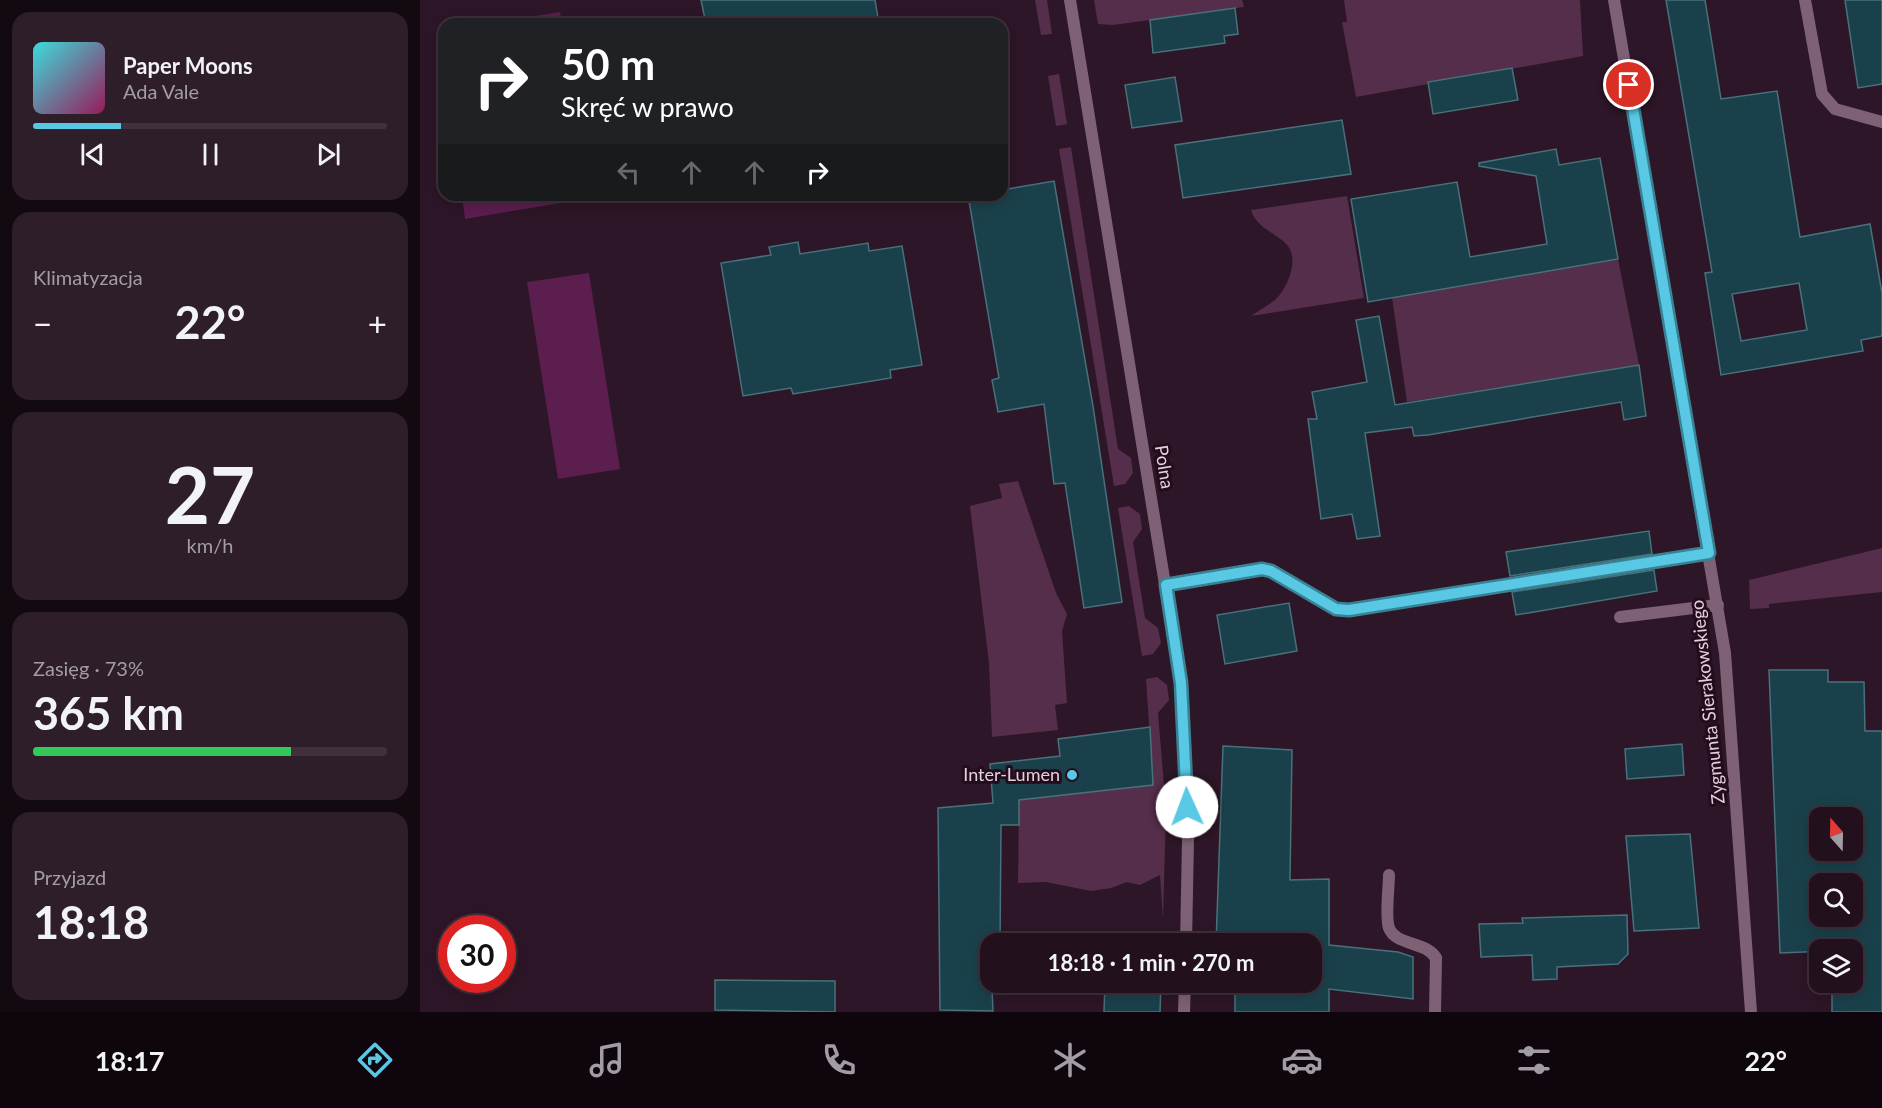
<!DOCTYPE html>
<html lang="pl">
<head>
<meta charset="utf-8">
<style>
  body { margin:0; font-family:Lato,sans-serif; background:#2e1e2a; color:#f1f3f6; height:100vh; display:flex; flex-direction:column; font-size:22px; white-space:nowrap }
  * { box-sizing:border-box; margin:0 }
  p { font-size:20px; color:#a29da4 }
  .icon { flex:none; width:33px; height:33px; fill:none; stroke:currentColor; stroke-width:2; stroke-linecap:round; stroke-linejoin:round }
  .map { position:relative; flex:1; overflow:hidden }
  .panel { display:flex; flex-direction:column; gap:12px; padding:12px; background:#130910; width:420px }
  .panel>* { flex:none }
  .banner { position:absolute; left:18px; top:18px; width:570px; height:183px; border-radius:18px; box-shadow:0 3px 15px #0003,0 0 0 2px #3f303b; background:#202124; color:#fff; overflow:hidden }
  .needle { width:39px; rotate:340deg }
  .tools { position:absolute; left:1389px; top:807px; display:grid; gap:12px }
  .tools a { display:grid; place-items:center; width:54px; height:54px; border-radius:12px; background:#22101d; box-shadow:0 3px 15px #0003,0 0 0 2px #3f303b; font-size:30px }
  .speed { position:absolute; left:18px; top:915px; display:flex; gap:12px; font-size:30px; font-weight:700; text-align:center }
  .speed>* { display:grid; place-content:center; width:78px; height:78px; border-radius:50%; background:#22101d; box-shadow:0 3px 15px #0003,0 0 0 2px #3f303b; line-height:1 }
  .speed .limit { border:9px solid #d22; background:#fff; color:#111 }
  .pin { position:absolute; display:grid; place-items:center; width:51px; height:51px; color:#fff; margin:-26px; border:3px solid #fff; border-radius:50%; box-shadow:0 2px 6px #0007 }
  .me { position:absolute; width:66px; margin:-33px; rotate:358deg; stroke-linejoin:round; filter:drop-shadow(0 0 4px #0008) }
  .turn { display:flex; align-items:center; gap:21px; height:126px; padding:0 24px; font-size:27px }
  .turn .icon { width:78px; height:78px; stroke-width:2.5 }
  .turn b { display:block; font-size:42px; line-height:51px }
  .lanes { display:flex; align-items:center; height:57px; padding:0 24px; background:#0003; justify-content:center; gap:30px; direction:ltr }
  .lanes .off { opacity:.35 }
  .big { font-size:45px; font-weight:700; line-height:1.1 }
  .panel .card { flex:1; display:flex; flex-direction:column; justify-content:center; gap:9px; min-width:0; padding:0 21px; border-radius:18px; background:#2e1e2a }
  .panel .dial { align-items:center; gap:0 }
  .dial b { font-size:78px; line-height:1 }
  .song { display:flex; align-items:center; gap:18px }
  .cover { width:72px; height:72px; border-radius:9px; background:linear-gradient(135deg,hsl(180 70% 55%),hsl(330 70% 35%)) }
  .played { height:6px; border-radius:3px; background:linear-gradient(90deg,#58c8e4 25%,#3f303b 25%) }
  .keys { display:flex; justify-content:space-around; direction:ltr }
  .heat { display:flex; justify-content:space-between; align-items:center; font-size:33px; direction:ltr }
  .charge { height:9px; border-radius:4px; background:linear-gradient(90deg,#34c759 73%,#3f303b 0) }
  .trip { position:absolute; left:560px; top:933px; width:342px; height:60px; border-radius:18px; background:#22101d; box-shadow:0 3px 15px #0003,0 0 0 2px #3f303b; font-weight:700; line-height:60px; text-align:center }
  .tabs { display:flex; height:96px; justify-content:space-around; align-items:center; background:#0e060c; color:#a29da4 }
  .tabs .icon { width:42px; height:42px }
  .tabs .active { color:#58c8e4 }
  .tabs b { font-size:27px; color:#f1f3f6 }
  main { display:flex; flex:1; min-height:0 }
  .map>svg:first-child { display:block }
  .green { fill:#542e4a }
  .water { fill:#5b1e4e }
  .building { fill:#1a414b; stroke:#49717b; stroke-width:1.5; fill-rule:evenodd }
  .lines { fill:none; stroke-linecap:round; stroke-linejoin:round }
  .lane { stroke:#7e6175; stroke-width:12 }
  .street { stroke:#7e6175; stroke-width:12 }
  .route-casing { stroke:#398294; stroke-width:15 }
  .route { stroke:#58c8e4; stroke-width:10 }
  .poi-dot { fill:#58c8e4; stroke:#230d1d; stroke-width:2 }
  .labels { text-anchor:middle; stroke-width:6; stroke-linejoin:round; paint-order:stroke }
  .street-label { font-size:18px; fill:#e2d1dc; stroke:#230d1d }
  .poi-label { font-size:18px; fill:#e2d1dc; stroke:#230d1d; text-anchor:end }
</style>
</head>
<body>
<main>
<section class="panel">
<div class="card">
<div class="song"><i class="cover"></i><div><b>Paper Moons</b><p>Ada Vale</p></div></div>
<div class="played"></div>
<div class="keys"><svg class="icon" aria-label="previous" viewBox="0 0 24 24"><path d="M18 5L8 12l10 7zM5 5v14"/></svg><svg class="icon" aria-label="pause" viewBox="0 0 24 24"><path d="M8 5v14M16 5v14"/></svg><svg class="icon" aria-label="next" viewBox="0 0 24 24"><path d="M6 5l10 7-10 7zM19 5v14"/></svg></div>
</div>
<div class="card"><p>Klimatyzacja</p>
<div class="heat"><a>−</a><b class="big">22°</b><a>+</a></div>
</div>
<div class="card dial"><b>27</b><p>km/h</p></div>
<div class="card"><p>Zasięg · 73%</p><b class="big">365 km</b><div class="charge"></div></div>
<div class="card"><p>Przyjazd</p><b class="big">18:18</b></div>
</section>
<div class="map">
<svg width="1462" height="1012" viewBox="0 0 1462 1012">
  <rect width="100%" height="100%" fill="#2d1627"/>
  <g class="green">
    <path d="M 615,0 L 627,0 L 632,34 L 621,35 Z"/>
    <path d="M 674,0 L 822,0 L 824,7 L 693,25 L 678,24 Z"/>
    <path d="M 924,0 L 1160,0 L 1163,56 L 936,97 L 922,22 L 927,22 Z"/>
    <path d="M 639,74 L 647,124 L 636,126 L 628,76 Z"/>
    <path d="M 651,147 L 698,449 L 711,458 L 713,473 L 705,484 L 694,486 L 639,149 Z"/>
    <path d="M 927,196 L 944,298 L 831,316 C 839,310 847,306 855,300 C 867,289 880,259 867,245 C 855,232 836,228 831,210 Z"/>
    <path d="M 1198,259 L 1219,365 L 987,402 L 972,297 Z"/>
    <path d="M 598,481 L 636,593 L 647,614 L 642,631 L 647,703 L 635,705 L 638,730 L 572,737 L 569,663 L 550,506 L 582,498 L 579,484 Z"/>
    <path d="M 709,506 L 720,514 L 722,529 L 713,542 L 725,618 L 738,628 L 741,643 L 733,654 L 722,656 L 698,508 Z"/>
    <path d="M 1462,548 L 1462,592 L 1349,604 L 1349,608 L 1330,609 L 1329,580 Z"/>
    <path d="M 737,677 L 747,685 L 749,700 L 738,713 L 746,809 L 743,919 L 740,875 L 720,885 L 707,882 L 691,888 L 671,891 L 626,882 L 598,883 L 599,799 L 733,785 L 726,679 Z"/>
  </g>
  <g class="water">
    <path d="M 140,12 L 142,24 L 66,24 Z"/>
    <path d="M 42,195 L 170,195 L 170,198 L 45,219 Z"/>
    <path d="M 169,273 L 200,469 L 138,479 L 107,282 Z"/>
  </g>
  <g class="building">
    <path d="M 281,0 L 455,0 L 459,24 L 286,24 Z"/>
    <path d="M 1246,0 L 1285,0 L 1301,99 L 1357,91 L 1380,237 L 1450,224 L 1462,293 L 1462,336 L 1441,340 L 1443,351 L 1301,375 L 1285,273 L 1292,272 ZM 1379,283 L 1387,330 L 1321,341 L 1312,294 Z"/>
    <path d="M 1425,0 L 1462,0 L 1462,84 L 1438,88 Z"/>
    <path d="M 815,8 L 818,34 L 804,36 L 805,43 L 733,53 L 730,20 Z"/>
    <path d="M 1092,68 L 1098,100 L 1013,114 L 1008,82 Z"/>
    <path d="M 755,77 L 762,121 L 712,128 L 705,85 Z"/>
    <path d="M 922,120 L 931,174 L 763,198 L 755,145 Z"/>
    <path d="M 1136,149 L 1139,165 L 1180,158 L 1198,259 L 948,302 L 931,199 L 1037,182 L 1050,257 L 1127,244 L 1116,176 L 1059,166 L 1059,163 Z"/>
    <path d="M 634,181 L 673,406 L 702,602 L 664,608 L 645,483 L 634,484 L 624,404 L 578,412 L 572,380 L 579,378 L 548,195 L 582,195 L 582,190 Z"/>
    <path d="M 378,242 L 380,254 L 448,243 L 449,251 L 482,246 L 502,365 L 470,370 L 471,378 L 373,394 L 371,388 L 323,396 L 301,263 L 351,255 L 349,247 Z"/>
    <path d="M 959,316 L 975,405 L 1219,365 L 1226,416 L 1204,420 L 1201,402 L 1008,435 L 994,436 L 992,427 L 945,433 L 960,536 L 937,539 L 932,514 L 901,519 L 888,419 L 897,419 L 892,392 L 947,382 L 936,320 Z"/>
    <path d="M 1229,531 L 1232,554 L 1090,576 L 1086,552 Z"/>
    <path d="M 1234,570 L 1237,591 L 1096,615 L 1092,592 Z"/>
    <path d="M 869,603 L 877,651 L 805,664 L 797,615 Z"/>
    <path d="M 1349,670 L 1408,670 L 1408,682 L 1444,682 L 1445,731 L 1462,731 L 1462,1012 L 1412,1012 L 1412,982 L 1432,982 L 1432,950 L 1360,953 ZM 1400,818 L 1432,818 L 1432,850 L 1400,850 ZM 1400,884 L 1432,884 L 1432,916 L 1400,916 Z"/>
    <path d="M 730,727 L 733,785 L 599,800 L 599,825 L 581,825 L 580,944 L 570,944 L 573,1011 L 520,1010 L 518,808 L 573,803 L 570,764 L 640,756 L 638,739 Z"/>
    <path d="M 1262,744 L 1264,775 L 1207,779 L 1205,749 Z"/>
    <path d="M 803,746 L 872,750 L 870,880 L 909,879 L 909,945 L 978,952 L 993,957 L 993,999 L 909,989 L 909,1012 L 815,1012 L 815,982 L 891,982 L 891,944 L 796,944 Z"/>
    <path d="M 1270,834 L 1279,928 L 1214,931 L 1206,836 Z"/>
    <path d="M 1207,915 L 1208,954 L 1198,964 L 1137,967 L 1137,979 L 1113,980 L 1112,955 L 1061,957 L 1059,924 L 1103,923 L 1102,918 Z"/>
    <path d="M 295,980 L 415,981 L 415,1012 L 295,1010 Z"/>
    <path d="M 685,982 L 741,982 L 740,1012 L 684,1012 Z"/>
  </g>
  <g class="lines">
    <g class="lane">
      <path d="M 1385,0 L 1402,94 L 1415,109 L 1462,122"/>
      <path d="M 746,585 L 842,569 L 851,571 L 916,609 L 929,610 L 1289,553"/>
      <path d="M 1200,617 L 1298,605"/>
      <path d="M 969,875 C 969,887 965,918 969,928 C 976,946 1006,941 1016,958"/>
    </g>
    <g class="street">
      <path d="M 650,0 L 761,683 L 768,839 L 766,944"/>
      <path d="M 1194,0 L 1305,653 L 1331,1012"/>
      <path d="M 764,1012 L 765,982"/>
      <path d="M 1015,1012 L 1016,958"/>
    </g>
  </g>
  <g class="lines">
    <g class="route-casing">
      <path id="route" d="M 767,807 L 761,683 L 746,585 L 842,569 L 851,571 L 916,609 L 929,610 L 1289,553 L 1209,85"/>
    </g>
    <use href="#route" class="route"/>
  </g>
  <circle class="poi-dot" cx="652" cy="775" r="6"/>
  <g class="labels">
    <g class="street-label">
      <text transform="translate(744 467) rotate(81)" y="6">Polna</text>
      <text transform="translate(1288 702) rotate(-96)" y="6">Zygmunta Sierakowskiego</text>
    </g>
    <g class="poi-label">
      <text x="640" y="781">Inter-Lumen</text>
    </g>
  </g>
</svg>
<div class="tools">
<a><svg class="needle" viewBox="-14 -14 28 28"><path d="M0-13l5 13h-10z" fill="#e53935"/><path d="M0 13l5-13h-10z" fill="#a29da4"/></svg></a>
<a><svg class="icon" aria-label="search" viewBox="0 0 24 24"><circle cx="10" cy="10" r="6"/><path d="M15 15l6 6"/></svg></a>
<a><svg class="icon" aria-label="layers" viewBox="0 0 24 24"><path d="M12 4l9 5-9 5-9-5zM3 14l9 5 9-5"/></svg></a>
</div>
<div class="speed"><div class="limit">30</div></div>
<div class="pin" style="left:1209px;top:85px;background:#d93025"><svg class="icon" aria-label="arrive" viewBox="0 0 24 24"><path d="M6 21V4h12l-3 4 3 4H6"/></svg></div>
<svg class="me" style="left:767px;top:807px" viewBox="-20 -20 40 40"><circle r="19" fill="#fff"/><path d="M0-13L10 11 0 6-10 11z" fill="#58c8e4"/></svg>
<div class="trip">18:18 · 1 min · 270 m</div>
<div class="banner">
<div class="turn"><svg class="icon" aria-label="right" viewBox="0 0 24 24"><path d="M7 20v-9h11M14 6l5 5-5 5"/></svg><div><b>50 m</b>Skręć w prawo</div></div>
<div class="lanes"><svg class="icon off" aria-label="left" viewBox="0 0 24 24"><path d="M17 20v-9H6M10 6l-5 5 5 5"/></svg><svg class="icon off" aria-label="ahead" viewBox="0 0 24 24"><path d="M12 20V5M6 11l6-6 6 6"/></svg><svg class="icon off" aria-label="ahead" viewBox="0 0 24 24"><path d="M12 20V5M6 11l6-6 6 6"/></svg><svg class="icon" aria-label="right" viewBox="0 0 24 24"><path d="M7 20v-9h11M14 6l5 5-5 5"/></svg></div>
</div>
</div>
</main>
<nav class="tabs">
<b>18:17</b>
<svg class="icon active" aria-label="directions" viewBox="0 0 24 24"><path d="M12 3l9 9-9 9-9-9zM9 14v-3h6M13 9l2 2-2 2"/></svg>
<svg class="icon" aria-label="music" viewBox="0 0 24 24"><path d="M9 18V5l10-2v13"/><circle cx="6" cy="18" r="3"/><circle cx="16" cy="16" r="3"/></svg>
<svg class="icon" aria-label="phone" viewBox="0 0 24 24"><path d="M5 4h4l2 5-3 2q2 4 5 5l2-3 5 2v4C11 20 4 13 5 4z"/></svg>
<svg class="icon" aria-label="climate" viewBox="0 0 24 24"><path d="M12 3v18M4 7l16 10M4 17L20 7"/></svg>
<svg class="icon" aria-label="car" viewBox="0 0 24 24"><path d="M5 17H2v-5l4-1 3-4h7l3 4 3 1v5h-3M9 17h6M6 11h13"/><circle cx="7" cy="17" r="2"/><circle cx="17" cy="17" r="2"/></svg>
<svg class="icon" aria-label="filters" viewBox="0 0 24 24"><path d="M4 7h16M4 17h16"/><circle cx="9" cy="7" r="2"/><circle cx="15" cy="17" r="2"/></svg>
<b>22°</b>
</nav>
</body>
</html>
